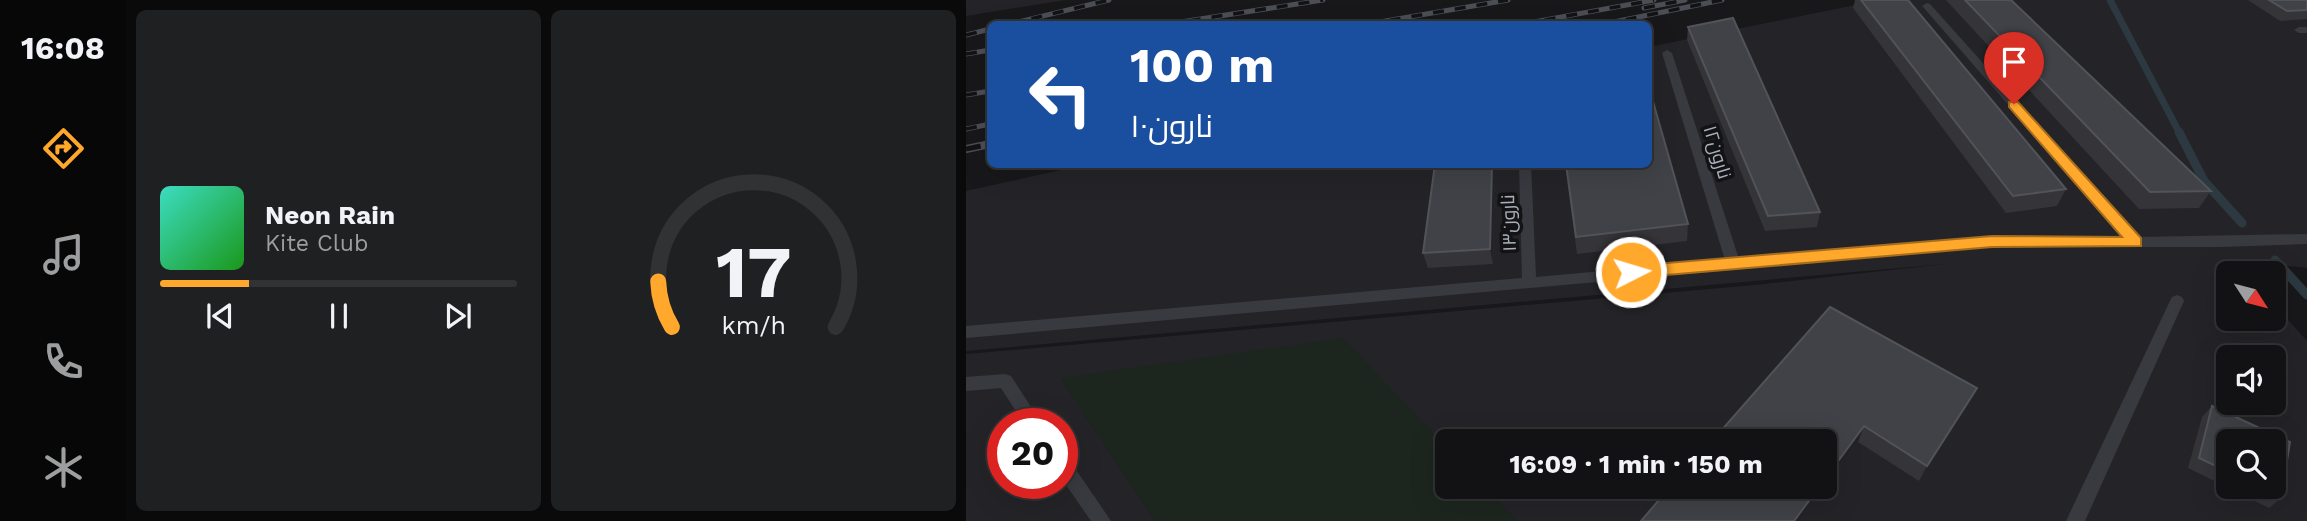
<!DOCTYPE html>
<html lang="en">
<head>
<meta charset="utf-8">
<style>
  body { margin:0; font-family:"Work Sans",Cairo,sans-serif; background:#1f2022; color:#f1f3f6; height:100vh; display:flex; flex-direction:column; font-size:26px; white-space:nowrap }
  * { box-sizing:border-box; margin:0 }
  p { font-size:23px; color:#9c9ea0 }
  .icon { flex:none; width:38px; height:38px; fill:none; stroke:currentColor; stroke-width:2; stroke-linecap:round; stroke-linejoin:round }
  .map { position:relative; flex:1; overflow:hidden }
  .details { display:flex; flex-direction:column; gap:10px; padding:10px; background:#0a0a0b; width:840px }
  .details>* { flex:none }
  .top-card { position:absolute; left:21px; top:21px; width:665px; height:147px; border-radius:10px; box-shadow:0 7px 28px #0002,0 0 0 2px #313234; background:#1a4fa0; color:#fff; overflow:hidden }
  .needle { width:46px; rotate:126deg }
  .tools { position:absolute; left:1250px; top:261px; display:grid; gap:14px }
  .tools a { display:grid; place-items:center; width:70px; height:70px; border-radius:10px; background:#121214; box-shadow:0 7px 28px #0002,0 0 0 2px #313234; font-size:35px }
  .speed { position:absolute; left:21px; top:408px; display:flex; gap:14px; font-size:35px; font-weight:700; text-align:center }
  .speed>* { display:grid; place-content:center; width:91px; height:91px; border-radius:50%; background:#121214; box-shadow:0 7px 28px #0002,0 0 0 2px #313234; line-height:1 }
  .speed .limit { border:10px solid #d22; background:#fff; color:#111 }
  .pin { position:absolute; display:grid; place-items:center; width:60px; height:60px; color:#fff; margin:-72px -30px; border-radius:50% 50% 50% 0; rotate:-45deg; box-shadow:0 0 7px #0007 }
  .pin .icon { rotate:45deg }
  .me { position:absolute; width:77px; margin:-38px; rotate:85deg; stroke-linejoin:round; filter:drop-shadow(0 0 5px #0008) }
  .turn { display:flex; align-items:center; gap:24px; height:147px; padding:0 28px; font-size:32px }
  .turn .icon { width:91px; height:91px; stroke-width:2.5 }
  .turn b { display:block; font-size:49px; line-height:60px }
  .details .widget { flex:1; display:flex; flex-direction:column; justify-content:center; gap:10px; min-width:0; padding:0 24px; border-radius:10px; background:#1f2022 }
  .details .dial { align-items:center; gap:0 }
  .dial svg { height:182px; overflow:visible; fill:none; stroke:#313234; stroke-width:7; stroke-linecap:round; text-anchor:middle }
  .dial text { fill:#f1f3f6; stroke:none }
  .song { display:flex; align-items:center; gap:21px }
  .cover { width:84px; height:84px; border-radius:10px; background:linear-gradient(135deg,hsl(170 70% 55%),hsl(120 70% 35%)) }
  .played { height:7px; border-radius:4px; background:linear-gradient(90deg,#ffa82b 25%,#313234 25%) }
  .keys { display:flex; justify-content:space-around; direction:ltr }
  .details .tiles { flex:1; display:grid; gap:10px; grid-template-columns:repeat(2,1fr) }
  .trip { position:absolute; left:469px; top:429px; width:402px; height:70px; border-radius:10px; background:#121214; box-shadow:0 7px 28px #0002,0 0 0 2px #313234; font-weight:700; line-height:70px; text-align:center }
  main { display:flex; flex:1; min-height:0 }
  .menu { display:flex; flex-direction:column; width:126px; justify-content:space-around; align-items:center; background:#070708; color:#9c9ea0 }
  .menu .icon { width:49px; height:49px }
  .menu .on { color:#ffa82b }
  .menu b { font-size:32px; color:#f1f3f6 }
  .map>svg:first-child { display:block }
  .built { fill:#242428; fill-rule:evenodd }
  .green { fill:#1d261e }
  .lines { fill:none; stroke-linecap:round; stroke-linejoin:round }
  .stream-far1 { stroke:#2c3940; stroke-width:7 }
  .stream { stroke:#2c3940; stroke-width:9 }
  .lane { fill:#393a40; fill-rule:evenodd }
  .rail-far1-casing { stroke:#4b4e55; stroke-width:5 }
  .rail-casing { stroke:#4b4e55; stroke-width:8 }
  .rail-far1 { stroke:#131316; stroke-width:3.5; stroke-dasharray:11; stroke-linecap:butt }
  .rail { stroke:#131316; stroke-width:5; stroke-dasharray:15; stroke-linecap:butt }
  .wall { fill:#343439; fill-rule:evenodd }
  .shaded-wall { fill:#232327 }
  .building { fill:#404247; stroke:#515359; stroke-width:2 }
  .route { fill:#ffa82b; stroke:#a66d1c; stroke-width:2 }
  .labels { text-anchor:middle; stroke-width:7; stroke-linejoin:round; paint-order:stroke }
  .street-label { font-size:19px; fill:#a9b0bb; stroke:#131316 }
</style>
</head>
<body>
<main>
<nav class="menu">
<b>16:08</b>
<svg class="icon on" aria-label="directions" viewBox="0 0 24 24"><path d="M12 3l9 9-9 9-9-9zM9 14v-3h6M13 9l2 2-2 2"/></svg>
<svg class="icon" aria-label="music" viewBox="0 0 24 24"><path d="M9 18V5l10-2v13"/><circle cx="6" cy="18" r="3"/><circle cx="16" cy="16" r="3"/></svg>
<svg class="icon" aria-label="phone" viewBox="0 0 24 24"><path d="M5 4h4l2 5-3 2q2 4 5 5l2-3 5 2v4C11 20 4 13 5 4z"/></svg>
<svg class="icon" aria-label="climate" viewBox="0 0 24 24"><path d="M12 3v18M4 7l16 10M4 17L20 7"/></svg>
</nav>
<section class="details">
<div class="tiles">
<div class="widget">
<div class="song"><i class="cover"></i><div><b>Neon Rain</b><p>Kite Club</p></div></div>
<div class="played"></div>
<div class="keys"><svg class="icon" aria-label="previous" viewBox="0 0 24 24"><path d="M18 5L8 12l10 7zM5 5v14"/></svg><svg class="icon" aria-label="pause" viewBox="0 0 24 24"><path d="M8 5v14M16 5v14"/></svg><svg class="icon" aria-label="next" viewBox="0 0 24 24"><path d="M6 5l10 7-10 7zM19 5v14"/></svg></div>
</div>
<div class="widget dial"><svg viewBox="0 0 100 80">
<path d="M14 69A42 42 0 1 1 86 69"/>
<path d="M14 69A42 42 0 0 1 8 49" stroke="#ffa82b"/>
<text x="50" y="56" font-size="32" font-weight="700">17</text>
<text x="50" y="72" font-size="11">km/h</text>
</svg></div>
</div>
</section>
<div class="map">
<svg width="1341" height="521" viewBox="0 0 1341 521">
  <rect width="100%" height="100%" fill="#18181b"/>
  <g class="built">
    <path d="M 0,0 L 99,0 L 0,16 Z"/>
    <path d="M 914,0 L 1341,0 L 1341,268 L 1270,260 L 1281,273 L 1262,273 L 1262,318 L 1307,318 L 1307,303 L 1341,341 L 1341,521 L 0,521 L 0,354 L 789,285 L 979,264 L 0,351 L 0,191 L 122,164 L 682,164 L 683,47 ZM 1262,357 L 1307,357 L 1307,402 L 1262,402 ZM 37,424 L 96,424 L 96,483 L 37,483 ZM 481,441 L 859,441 L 859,486 L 481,486 ZM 1262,441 L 1307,441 L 1307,486 L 1262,486 Z"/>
  </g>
  <path class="green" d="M 377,338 L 481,447 L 481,486 L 519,487 L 552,521 L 188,521 L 94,378 Z"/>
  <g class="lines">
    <path class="stream-far1" d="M 1144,0 L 1214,134"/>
    <g class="stream">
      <path d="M 1213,132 L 1238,181 L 1276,223"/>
      <path d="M 1309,260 L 1341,295"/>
    </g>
    <g class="lane">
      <path d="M 961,3 L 964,4 L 1173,237 L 1341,234 L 1341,244 L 1254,247 L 1026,247 L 0,338 L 0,326 L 556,278 L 553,164 L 565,164 L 570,277 L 759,260 L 696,53 L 701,50 L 706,53 L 773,259 L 1026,237 L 1157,237 L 958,8 L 956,6 Z"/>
      <path d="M 1341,27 L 1341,33 L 1333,33 L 1328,30 L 1333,27 Z"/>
      <path d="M 1211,295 L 1216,297 L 1218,301 L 1119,521 L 1100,521 L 1204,301 L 1206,297 Z"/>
      <path d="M 39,374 L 45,376 L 76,424 L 58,424 L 35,388 L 0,391 L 0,377 Z"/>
      <path d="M 96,456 L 102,458 L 145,521 L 125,521 L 96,479 Z"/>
    </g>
    <g class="rail-far1-casing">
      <g id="rail-far1">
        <path d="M 678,8 L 719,0"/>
        <path d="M 44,24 L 143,0"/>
        <path d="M 202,24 L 357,0"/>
        <path d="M 402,24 L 542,0"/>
        <path d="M 557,24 L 688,0"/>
        <path d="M 638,24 L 756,0"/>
        <path d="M 0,35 L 24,29"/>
        <path d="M 0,54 L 24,50"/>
        <path d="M 0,95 L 24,91"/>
        <path d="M 0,129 L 24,124"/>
      </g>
    </g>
    <g class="rail-casing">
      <path id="rail" d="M 0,149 L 24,144"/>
    </g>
    <use href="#rail-far1" class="rail-far1"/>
    <use href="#rail" class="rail"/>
  </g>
  <g class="wall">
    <path d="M 889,0 L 942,0 L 1100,189 L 1091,206 L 1040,213 L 887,8 Z"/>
    <path d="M 980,0 L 1045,0 L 1245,191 L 1233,208 L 1173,209 Z"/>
    <path d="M 1282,0 L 1341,0 L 1341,19 L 1314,21 Z"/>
    <path d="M 722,27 L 854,212 L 851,227 L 799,231 L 721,40 Z"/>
    <path d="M 469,164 L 529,164 L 527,264 L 462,268 L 457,253 Z"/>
    <path d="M 599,164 L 682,164 L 722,224 L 721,241 L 611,254 Z"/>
    <path d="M 1001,405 L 953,481 L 892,442 L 834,521 L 675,521 L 746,441 Z"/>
    <path d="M 1246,406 L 1324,442 L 1315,498 L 1303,508 L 1222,468 L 1236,417 ZM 1262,441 L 1307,441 L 1307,486 L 1262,486 Z"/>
  </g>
  <g class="shaded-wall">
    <path d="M 526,164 L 529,164 L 527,264 L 524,249 Z"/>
    <path d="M 1011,388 L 1001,405 L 953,481 L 961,466 Z"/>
    <path d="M 898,426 L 892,442 L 834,521 L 828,521 L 854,486 L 859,486 L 859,479 Z"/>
  </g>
  <g class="building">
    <path d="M 895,0 L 942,0 L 1100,189 L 1047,196 Z"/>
    <path d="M 999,0 L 1045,0 L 1245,191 L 1184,192 Z"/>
    <path d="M 1303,0 L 1341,0 L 1341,10 L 1321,11 Z"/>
    <path d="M 767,18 L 854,212 L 802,216 L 722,27 Z"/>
    <path d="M 682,84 L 722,224 L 610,237 L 600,164 L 682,164 Z"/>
    <path d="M 469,164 L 526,164 L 524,249 L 457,253 Z"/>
    <path d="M 864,307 L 1011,388 L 961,466 L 898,426 L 859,479 L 859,441 L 746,441 Z"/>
    <path d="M 1246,406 L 1324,442 L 1315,498 L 1292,486 L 1307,486 L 1307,441 L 1262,441 L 1262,472 L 1233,458 Z"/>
    <path d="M 705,486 L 854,486 L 828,521 L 675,521 Z"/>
  </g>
  <path class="route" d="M 1043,102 L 1052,102 L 1175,238 L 1175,246 L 1026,247 L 665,278 L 657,272 L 665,266 L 1026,236 L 1156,237 L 1043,107 Z"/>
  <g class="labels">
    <g class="street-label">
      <text transform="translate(752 152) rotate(73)" y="7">نارون۱۲</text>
      <text transform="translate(542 223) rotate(-92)" y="7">نارون۱۳</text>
    </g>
  </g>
</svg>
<div class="tools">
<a><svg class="needle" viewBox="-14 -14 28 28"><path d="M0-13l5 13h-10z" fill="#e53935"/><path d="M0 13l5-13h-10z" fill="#9c9ea0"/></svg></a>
<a><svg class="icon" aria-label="sound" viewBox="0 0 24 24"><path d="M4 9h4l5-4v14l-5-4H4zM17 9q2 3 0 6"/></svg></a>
<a><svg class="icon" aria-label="search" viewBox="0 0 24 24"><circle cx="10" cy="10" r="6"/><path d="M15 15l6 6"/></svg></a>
</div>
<div class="speed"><div class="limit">20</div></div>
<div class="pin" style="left:1048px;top:104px;background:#d93025"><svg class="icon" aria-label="arrive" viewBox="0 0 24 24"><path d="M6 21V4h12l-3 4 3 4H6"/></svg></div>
<svg class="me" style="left:665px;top:272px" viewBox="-20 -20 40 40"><circle r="17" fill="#ffa82b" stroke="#fff" stroke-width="3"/><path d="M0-11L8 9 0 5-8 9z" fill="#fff"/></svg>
<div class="trip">16:09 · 1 min · 150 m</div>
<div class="top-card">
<div class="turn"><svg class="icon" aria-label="left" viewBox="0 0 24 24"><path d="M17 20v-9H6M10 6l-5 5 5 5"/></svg><div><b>100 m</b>نارون۱۰</div></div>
</div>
</div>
</main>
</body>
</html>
